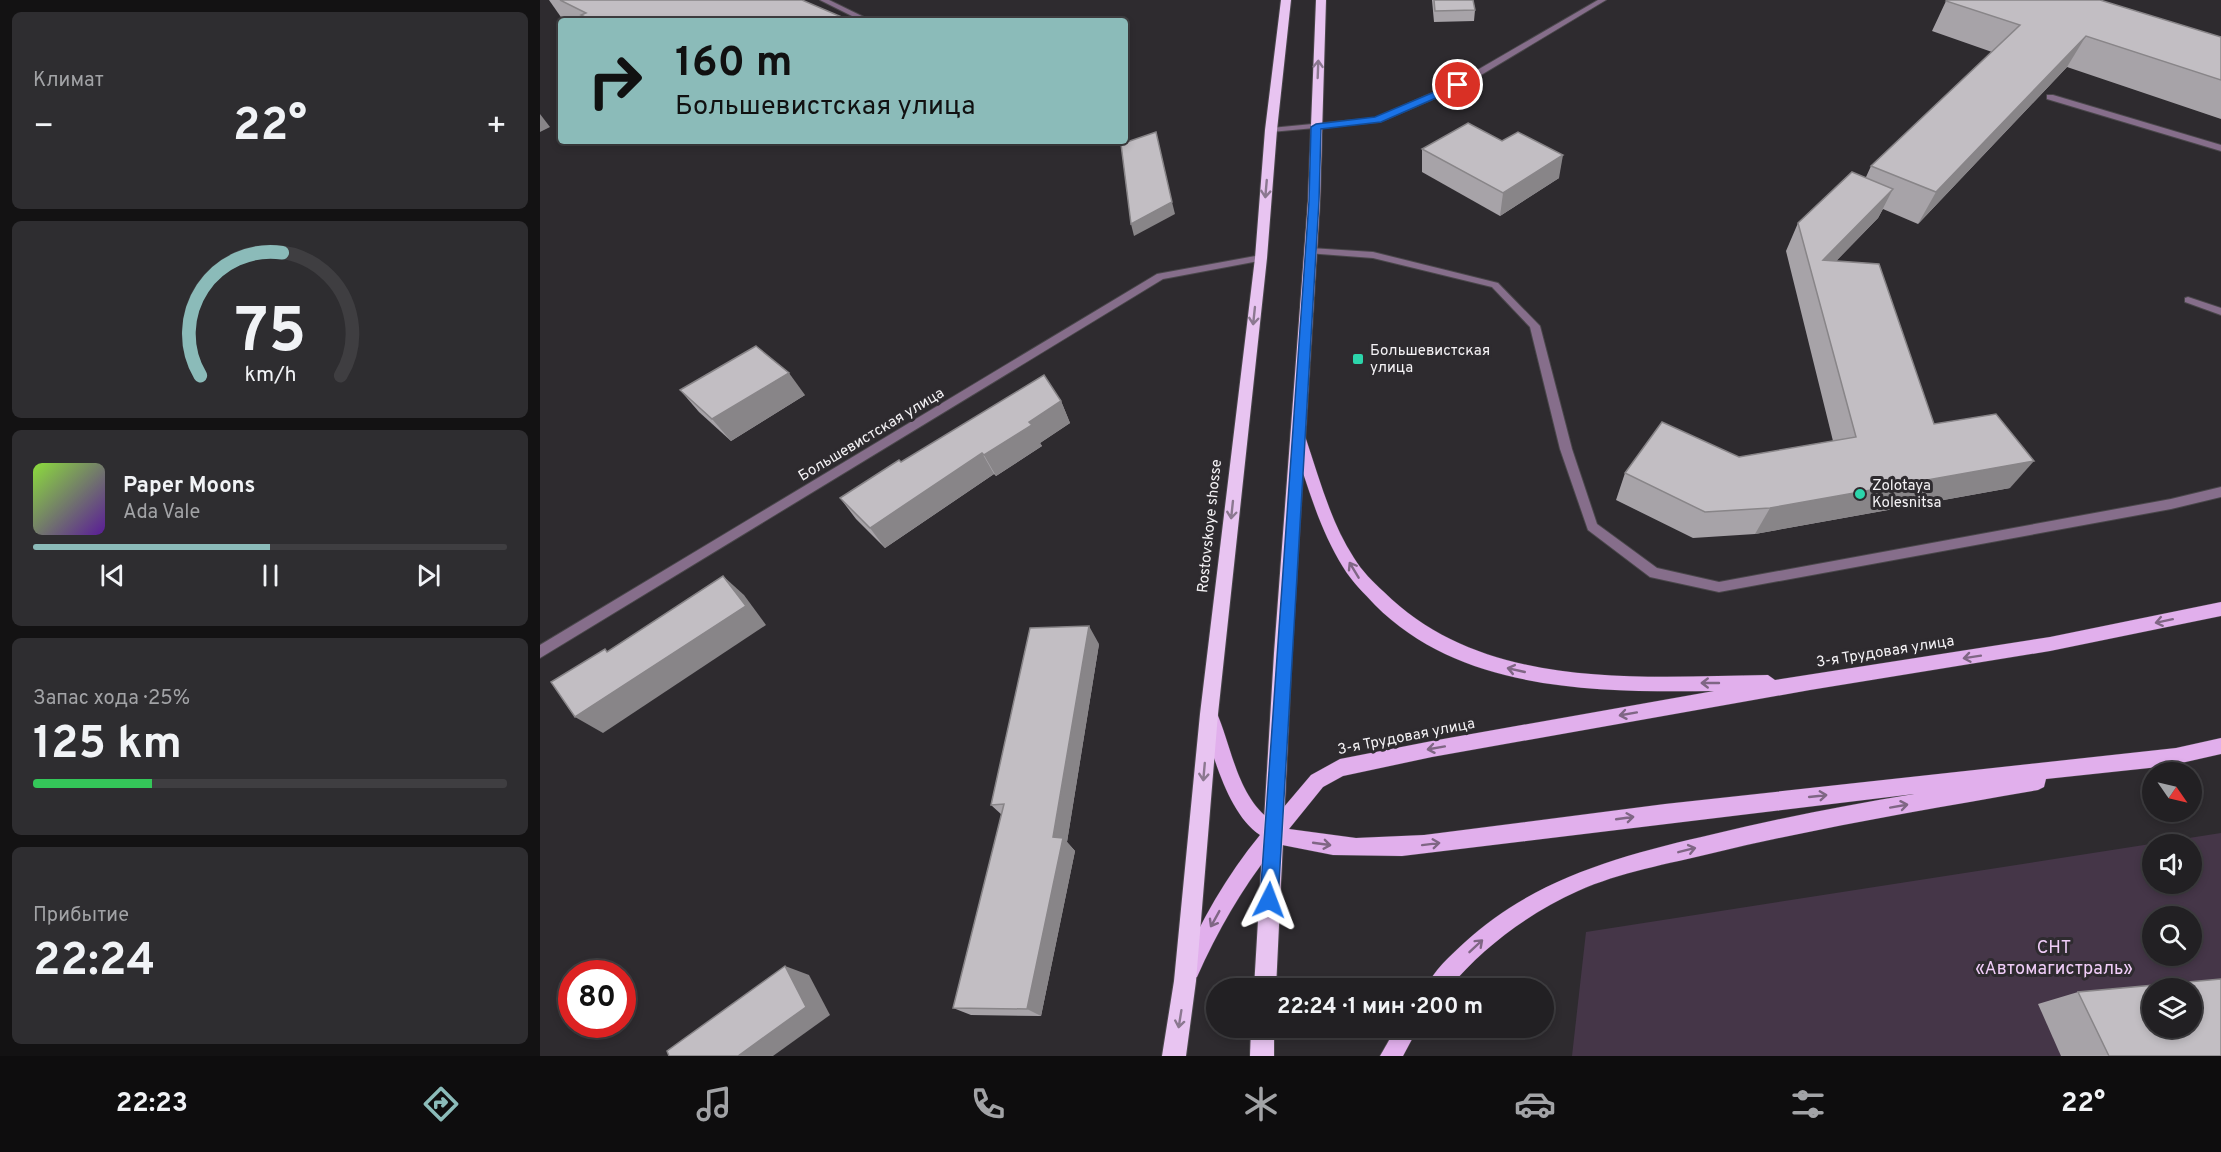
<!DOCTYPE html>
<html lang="ru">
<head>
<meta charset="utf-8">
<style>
  body { margin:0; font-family:Overpass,sans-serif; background:#2e2d30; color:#f1f3f6; height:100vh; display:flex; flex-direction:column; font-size:22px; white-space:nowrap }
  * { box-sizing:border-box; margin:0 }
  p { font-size:20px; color:#a2a3a6 }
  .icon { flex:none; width:33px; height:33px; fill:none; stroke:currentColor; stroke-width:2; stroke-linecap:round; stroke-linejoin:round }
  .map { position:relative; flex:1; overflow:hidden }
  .drawer { display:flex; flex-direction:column; gap:12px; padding:12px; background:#131213; width:540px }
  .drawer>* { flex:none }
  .banner { position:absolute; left:18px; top:18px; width:570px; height:126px; border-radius:6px; box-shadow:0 3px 9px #0003,0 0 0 2px #3f3e41; background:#8bbbb9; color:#111; overflow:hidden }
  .needle { width:39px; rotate:124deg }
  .tools { position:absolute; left:1602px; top:762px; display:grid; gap:12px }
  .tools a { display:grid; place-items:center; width:60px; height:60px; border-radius:50%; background:#222023; box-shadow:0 3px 9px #0003,0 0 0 2px #3f3e41; font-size:30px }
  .speed { position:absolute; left:18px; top:960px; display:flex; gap:12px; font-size:30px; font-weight:700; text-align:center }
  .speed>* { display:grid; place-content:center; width:78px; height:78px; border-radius:50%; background:#222023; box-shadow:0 3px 9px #0003,0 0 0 2px #3f3e41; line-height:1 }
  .speed .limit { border:9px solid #d22; background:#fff; color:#111 }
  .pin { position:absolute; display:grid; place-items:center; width:51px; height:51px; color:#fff; margin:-26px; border:3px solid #fff; border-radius:50%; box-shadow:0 2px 6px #0007 }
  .me { position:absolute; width:66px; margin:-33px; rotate:3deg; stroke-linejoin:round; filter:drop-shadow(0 0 4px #0008) }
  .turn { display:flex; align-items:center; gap:21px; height:126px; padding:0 18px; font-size:27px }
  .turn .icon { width:78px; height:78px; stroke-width:2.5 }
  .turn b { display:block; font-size:42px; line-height:51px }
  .big { font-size:45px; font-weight:700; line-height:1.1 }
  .drawer .widget { flex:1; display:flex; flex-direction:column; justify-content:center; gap:9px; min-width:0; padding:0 21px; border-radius:9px; background:#2e2d30 }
  .drawer .dial { align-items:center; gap:0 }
  .dial svg { height:156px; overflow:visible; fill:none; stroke:#3f3e41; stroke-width:7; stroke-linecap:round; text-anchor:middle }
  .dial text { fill:#f1f3f6; stroke:none }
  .song { display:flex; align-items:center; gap:18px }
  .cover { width:72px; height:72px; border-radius:9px; background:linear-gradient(135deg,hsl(90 70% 55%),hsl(270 70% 35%)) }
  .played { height:6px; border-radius:3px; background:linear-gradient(90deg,#8bbbb9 50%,#3f3e41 50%) }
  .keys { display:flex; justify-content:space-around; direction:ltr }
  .heat { display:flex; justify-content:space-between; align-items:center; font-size:33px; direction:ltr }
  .charge { height:9px; border-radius:4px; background:linear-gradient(90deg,#34c759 25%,#3f3e41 0) }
  .trip { position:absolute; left:666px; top:978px; width:348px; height:60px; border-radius:30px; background:#222023; box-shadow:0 3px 9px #0003,0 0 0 2px #3f3e41; font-weight:700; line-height:60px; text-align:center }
  .menu { display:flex; height:96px; justify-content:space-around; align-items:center; background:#0e0d0e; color:#a2a3a6 }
  .menu .icon { width:42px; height:42px }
  .menu .current { color:#8bbbb9 }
  .menu b { font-size:27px; color:#f1f3f6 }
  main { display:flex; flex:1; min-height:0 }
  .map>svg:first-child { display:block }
  .green { fill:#453648; fill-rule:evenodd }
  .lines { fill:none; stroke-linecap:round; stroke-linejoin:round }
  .service-casing { stroke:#4a474b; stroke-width:2 }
  .minor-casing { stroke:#4a474b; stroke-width:2 }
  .primary-casing { stroke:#4a474b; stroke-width:1 }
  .trunk-casing { stroke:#4a474b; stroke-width:2 }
  .service { fill:#866e8b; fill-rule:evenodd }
  .minor { fill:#866e8b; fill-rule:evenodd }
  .primary { fill:#e1afec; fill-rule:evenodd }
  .trunk { fill:#e8c4f1; fill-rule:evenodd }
  .wall { fill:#a7a3a8 }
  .shaded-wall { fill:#888588 }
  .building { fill:#c2bec3; stroke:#888588; stroke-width:1.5; fill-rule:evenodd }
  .oneway { stroke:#8b7890 }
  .oneway2 { stroke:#7f6684 }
  .route { fill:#1a73e8; stroke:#114b97; stroke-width:1.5 }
  .poi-dot { fill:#2cd5ab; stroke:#2e2b2f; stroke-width:2 }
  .labels { text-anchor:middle; stroke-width:6; stroke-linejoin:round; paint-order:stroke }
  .poi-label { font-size:15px; fill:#f4f2f5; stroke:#2e2b2f; text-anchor:start }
  .street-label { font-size:15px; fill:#f4f2f5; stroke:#2e2b2f }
  .near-park-label { font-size:18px; fill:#f0cdf8; stroke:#2e2b2f }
</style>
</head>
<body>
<main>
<section class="drawer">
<div class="widget"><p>Климат</p>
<div class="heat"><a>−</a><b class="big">22°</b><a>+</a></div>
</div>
<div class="widget dial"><svg viewBox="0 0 100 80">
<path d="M14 69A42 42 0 1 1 86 69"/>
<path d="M14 69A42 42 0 0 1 56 6" stroke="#8bbbb9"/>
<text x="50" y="56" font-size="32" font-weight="700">75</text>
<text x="50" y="72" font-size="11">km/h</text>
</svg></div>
<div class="widget">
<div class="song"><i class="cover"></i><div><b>Paper Moons</b><p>Ada Vale</p></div></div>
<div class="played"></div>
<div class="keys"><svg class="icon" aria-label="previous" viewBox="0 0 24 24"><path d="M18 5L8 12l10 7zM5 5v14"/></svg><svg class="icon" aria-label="pause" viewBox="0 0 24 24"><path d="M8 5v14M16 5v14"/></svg><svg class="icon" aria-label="next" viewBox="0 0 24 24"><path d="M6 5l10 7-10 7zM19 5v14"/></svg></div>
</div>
<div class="widget"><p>Запас хода · 25%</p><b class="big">125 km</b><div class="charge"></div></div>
<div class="widget"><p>Прибытие</p><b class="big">22:24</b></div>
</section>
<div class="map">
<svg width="1681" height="1056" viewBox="0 0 1681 1056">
  <rect width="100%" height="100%" fill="#2e2b2f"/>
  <path class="green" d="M 1681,833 L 1681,1056 L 1032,1056 L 1046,932 ZM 1612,844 L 1652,844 L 1652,884 L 1612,884 ZM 1612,916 L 1652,916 L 1652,956 L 1612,956 ZM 1612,988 L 1652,988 L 1652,1028 L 1612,1028 Z"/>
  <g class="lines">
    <g class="service-casing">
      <g id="service">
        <path d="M 1507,95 L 1513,95 L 1681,145 L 1681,151 L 1507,99 Z"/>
        <path d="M 770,248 L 833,252 L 958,283 L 1000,326 L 1032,449 L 1057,524 L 1117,568 L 1179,582 L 1631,499 L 1681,487 L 1681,497 L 1631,509 L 1179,592 L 1110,577 L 1048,530 L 1020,449 L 990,327 L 952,287 L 833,258 L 767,253 L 767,249 Z"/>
        <path d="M 1648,297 L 1681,308 L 1681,315 L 1645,302 L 1645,298 Z"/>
      </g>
    </g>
    <g class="minor-casing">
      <g id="minor">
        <path d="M 280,0 L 289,0 L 332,21 L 322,21 Z"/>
        <path d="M 1058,0 L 1066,0 L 921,87 L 840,122 L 731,132 L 727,130 L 731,128 L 835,118 L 915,83 Z"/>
        <path d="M 721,255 L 726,258 L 724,260 L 623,279 L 0,658 L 0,645 L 617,274 Z"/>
      </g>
    </g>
    <g class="primary-casing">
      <g id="primary">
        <path d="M 758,431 L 765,436 C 779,477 790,521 814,558 C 822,571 833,582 844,592 C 944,691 1099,677 1228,675 L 1235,680 L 1510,637 L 1681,602 L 1681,616 L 1510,651 L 1270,690 L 892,757 L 803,776 L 783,787 L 749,829 L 816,838 L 884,835 L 1125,804 L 1636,748 L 1681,738 L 1681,754 L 1628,766 L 1506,779 L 1504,787 L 1498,790 C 1389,809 1281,827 1173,853 C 1128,864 1080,872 1038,891 C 989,913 943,947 909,988 L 886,988 C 893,971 910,956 924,943 C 994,878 1083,855 1174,834 C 1240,818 1307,805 1374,794 L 862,856 L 793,855 L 737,844 C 704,885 678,930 657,977 L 650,980 L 643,977 L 640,970 C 660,922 687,875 720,835 C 687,813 673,753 661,717 L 664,711 L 670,709 L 676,711 C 692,747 697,797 732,821 L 771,775 L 800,759 L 892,741 L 1174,691 C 1059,692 923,693 835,605 C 824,593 812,582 803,567 C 778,527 766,480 751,436 Z"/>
        <path d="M 856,1028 L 878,1028 L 863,1056 L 840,1056 Z"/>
      </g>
    </g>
    <g class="trunk-casing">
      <g id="trunk">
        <path d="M 741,0 L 751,0 L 737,130 L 727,258 L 678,714 L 656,981 L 646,1056 L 622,1056 L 634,981 L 660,714 L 715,258 L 725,130 Z"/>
        <path d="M 776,0 L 786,0 L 780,201 L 752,653 L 736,988 L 714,988 L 734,653 L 768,201 Z"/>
        <path d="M 711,1028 L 734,1028 L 734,1056 L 710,1056 Z"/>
      </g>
    </g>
    <use href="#service" class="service"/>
    <use href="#minor" class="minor"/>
    <use href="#primary" class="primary"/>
    <use href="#trunk" class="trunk"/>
  </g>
  <g class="wall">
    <path d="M 9,0 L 262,0 L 311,21 L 26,21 L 23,20 Z"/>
    <path d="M 892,0 L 933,0 L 935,10 L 934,21 L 894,22 Z"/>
    <path d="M 1406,1 L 1681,37 L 1681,119 L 1527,67 L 1378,224 L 1343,209 L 1338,218 L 1296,261 L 1394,424 L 1470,488 L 1215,534 L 1153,538 L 1076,500 L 1085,473 L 1199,457 L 1293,441 L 1246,251 L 1258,223 L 1326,177 L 1331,166 L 1452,52 L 1392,31 Z"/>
    <path d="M 962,141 L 1019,178 L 960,216 L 882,172 L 882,149 Z"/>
    <path d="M 140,390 L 265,395 L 191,441 L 159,412 Z"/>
    <path d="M 521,401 L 530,423 L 500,443 L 502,446 L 456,476 L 454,474 L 345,548 L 316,519 L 300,498 L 361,462 Z"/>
    <path d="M 559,644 L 527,842 L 535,851 L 501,1016 L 431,1015 L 413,1008 L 462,815 L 451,805 Z"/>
    <path d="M 1538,992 L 1681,1056 L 1521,1056 L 1498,1004 Z"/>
  </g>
  <g class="shaded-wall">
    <path d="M 1546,36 L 1527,67 L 1378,224 L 1396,192 Z"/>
    <path d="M 0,114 L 10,127 L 0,132 Z"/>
    <path d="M 1023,155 L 1019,178 L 960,216 L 963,193 Z"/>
    <path d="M 1353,189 L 1338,218 L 1275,283 L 1283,260 Z"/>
    <path d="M 632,202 L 635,214 L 594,236 L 591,224 Z"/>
    <path d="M 249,373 L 265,395 L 191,441 L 172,419 Z"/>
    <path d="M 521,401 L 530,423 L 500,443 L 502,446 L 456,476 L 444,455 L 489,422 Z"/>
    <path d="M 442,453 L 454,474 L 345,548 L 330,528 Z"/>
    <path d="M 1494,461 L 1470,488 L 1215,534 L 1230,508 Z"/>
    <path d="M 183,576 L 204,595 L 226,625 L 63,733 L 35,717 Z"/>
    <path d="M 549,626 L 559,644 L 527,842 L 535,851 L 501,1016 L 487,1009 L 513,837 Z"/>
    <path d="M 245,966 L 269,975 L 290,1015 L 233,1056 L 198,1056 Z"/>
  </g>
  <g class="building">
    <path d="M 20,0 L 262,0 L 311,21 L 53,21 L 41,15 L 46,13 Z"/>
    <path d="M 894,0 L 933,0 L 935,10 L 895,11 Z"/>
    <path d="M 1407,0 L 1560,0 L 1681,37 L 1681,80 L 1546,36 L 1396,192 L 1331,166 L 1480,25 L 1406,1 Z"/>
    <path d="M 928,123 L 962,141 L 978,132 L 1023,155 L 963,193 L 882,149 Z"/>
    <path d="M 616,132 L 632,202 L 591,224 L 581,144 Z"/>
    <path d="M 1312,172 L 1353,189 L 1283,260 L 1339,264 L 1394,424 L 1456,414 L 1494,461 L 1230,508 L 1165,512 L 1085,473 L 1122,422 L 1199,457 L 1316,437 L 1258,223 Z"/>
    <path d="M 216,346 L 249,373 L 172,419 L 140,390 Z"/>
    <path d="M 504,375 L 521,401 L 489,422 L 492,425 L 444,455 L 442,453 L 330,528 L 300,498 L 359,460 L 361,462 Z"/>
    <path d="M 183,576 L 206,606 L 35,717 L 11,682 L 65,649 L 67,652 Z"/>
    <path d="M 549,626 L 513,837 L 523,838 L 487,1009 L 413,1008 L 464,804 L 451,805 L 490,628 Z"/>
    <path d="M 245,966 L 266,1007 L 198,1056 L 129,1056 L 127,1051 Z"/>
    <path d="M 1681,979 L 1681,1056 L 1569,1056 L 1538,992 ZM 1612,988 L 1652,988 L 1652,1028 L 1612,1028 Z"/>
  </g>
  <defs><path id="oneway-shaft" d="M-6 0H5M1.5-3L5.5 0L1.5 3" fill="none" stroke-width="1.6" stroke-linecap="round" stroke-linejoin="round" transform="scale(1.5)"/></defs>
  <g class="oneway">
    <use href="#oneway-shaft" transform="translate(778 69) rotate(-88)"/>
    <use href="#oneway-shaft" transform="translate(726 189) rotate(95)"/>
    <use href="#oneway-shaft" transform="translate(714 316) rotate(96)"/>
    <use href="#oneway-shaft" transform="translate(692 510) rotate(96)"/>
    <use href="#oneway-shaft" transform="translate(664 772) rotate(95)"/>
    <use href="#oneway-shaft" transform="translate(640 1019) rotate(99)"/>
  </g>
  <g class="oneway2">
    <use href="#oneway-shaft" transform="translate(814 570) rotate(-121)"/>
    <use href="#oneway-shaft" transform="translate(1624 621) rotate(168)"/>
    <use href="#oneway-shaft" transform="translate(1432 657) rotate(171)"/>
    <use href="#oneway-shaft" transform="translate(976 670) rotate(-167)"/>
    <use href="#oneway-shaft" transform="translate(1170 683) rotate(180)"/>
    <use href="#oneway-shaft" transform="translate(1088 714) rotate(170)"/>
    <use href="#oneway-shaft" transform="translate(896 748) rotate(170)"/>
    <use href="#oneway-shaft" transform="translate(1278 796) rotate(-6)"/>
    <use href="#oneway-shaft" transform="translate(1359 806) rotate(-10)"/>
    <use href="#oneway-shaft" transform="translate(1085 818) rotate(-8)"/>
    <use href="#oneway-shaft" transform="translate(782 844) rotate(8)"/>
    <use href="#oneway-shaft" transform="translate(891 844) rotate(-7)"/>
    <use href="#oneway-shaft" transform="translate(1147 850) rotate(-14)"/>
    <use href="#oneway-shaft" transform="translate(675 919) rotate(119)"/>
    <use href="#oneway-shaft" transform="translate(936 946) rotate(-43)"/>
  </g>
  <path class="route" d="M 918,82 L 923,85 L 921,87 L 841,122 L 781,129 L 779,201 L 738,900 L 736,906 L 729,909 L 723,906 L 720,900 L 769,201 L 771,127 L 776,124 L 835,117 Z"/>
  <g class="poi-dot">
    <rect x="812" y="353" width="12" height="12" rx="3"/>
    <circle cx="1320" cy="494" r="6"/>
  </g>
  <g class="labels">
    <g class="poi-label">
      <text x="830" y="355">Большевистская<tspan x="830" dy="17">улица</tspan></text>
      <text x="1332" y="490">Zolotaya<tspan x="1332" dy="17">Kolesnitsa</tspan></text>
    </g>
    <g class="street-label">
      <text transform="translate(331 434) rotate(-31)" y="5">Большевистская улица</text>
      <text transform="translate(669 526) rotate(-84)" y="5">Rostovskoye shosse</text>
      <text transform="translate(1345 651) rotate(-9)" y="5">3-я Трудовая улица</text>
      <text transform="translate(866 736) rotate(-11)" y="5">3-я Трудовая улица</text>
    </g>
    <g class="near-park-label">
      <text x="1514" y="953">СНТ<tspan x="1514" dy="21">«Автомагистраль»</tspan></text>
    </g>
  </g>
</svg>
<div class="tools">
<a><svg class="needle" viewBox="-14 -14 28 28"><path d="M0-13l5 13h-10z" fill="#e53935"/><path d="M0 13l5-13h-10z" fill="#a2a3a6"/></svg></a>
<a><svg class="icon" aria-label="sound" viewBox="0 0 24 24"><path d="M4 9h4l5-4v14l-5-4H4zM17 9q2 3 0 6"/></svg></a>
<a><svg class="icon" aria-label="search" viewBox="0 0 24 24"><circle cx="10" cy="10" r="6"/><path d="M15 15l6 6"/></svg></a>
<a><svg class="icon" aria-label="layers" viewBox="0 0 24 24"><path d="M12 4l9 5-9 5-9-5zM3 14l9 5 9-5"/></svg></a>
</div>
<div class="speed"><div class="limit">80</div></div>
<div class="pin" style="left:918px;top:85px;background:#d93025"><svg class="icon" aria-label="arrive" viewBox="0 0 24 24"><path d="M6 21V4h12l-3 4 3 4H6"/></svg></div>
<svg class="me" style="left:729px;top:900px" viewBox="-20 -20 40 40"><path d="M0-17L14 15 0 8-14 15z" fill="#1a73e8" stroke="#fff" stroke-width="4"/></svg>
<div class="trip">22:24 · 1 мин · 200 m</div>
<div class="banner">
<div class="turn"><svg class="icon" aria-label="right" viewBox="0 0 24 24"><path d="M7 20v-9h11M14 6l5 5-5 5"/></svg><div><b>160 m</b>Большевистская улица</div></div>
</div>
</div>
</main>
<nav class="menu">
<b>22:23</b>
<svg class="icon current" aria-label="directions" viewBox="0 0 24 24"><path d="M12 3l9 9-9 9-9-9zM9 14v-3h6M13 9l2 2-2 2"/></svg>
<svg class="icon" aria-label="music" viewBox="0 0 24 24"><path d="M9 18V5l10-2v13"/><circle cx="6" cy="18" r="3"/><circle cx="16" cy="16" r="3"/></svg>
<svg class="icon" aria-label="phone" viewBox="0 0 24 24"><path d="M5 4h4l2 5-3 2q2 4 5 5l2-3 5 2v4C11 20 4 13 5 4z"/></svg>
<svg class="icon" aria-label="climate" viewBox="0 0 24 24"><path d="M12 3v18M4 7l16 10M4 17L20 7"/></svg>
<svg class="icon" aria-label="car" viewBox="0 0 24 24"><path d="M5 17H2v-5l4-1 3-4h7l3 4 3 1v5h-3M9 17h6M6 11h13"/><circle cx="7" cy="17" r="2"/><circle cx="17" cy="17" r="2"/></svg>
<svg class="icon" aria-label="filters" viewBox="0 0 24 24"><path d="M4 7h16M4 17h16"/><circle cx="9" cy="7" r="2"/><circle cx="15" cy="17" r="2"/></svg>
<b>22°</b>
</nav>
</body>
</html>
